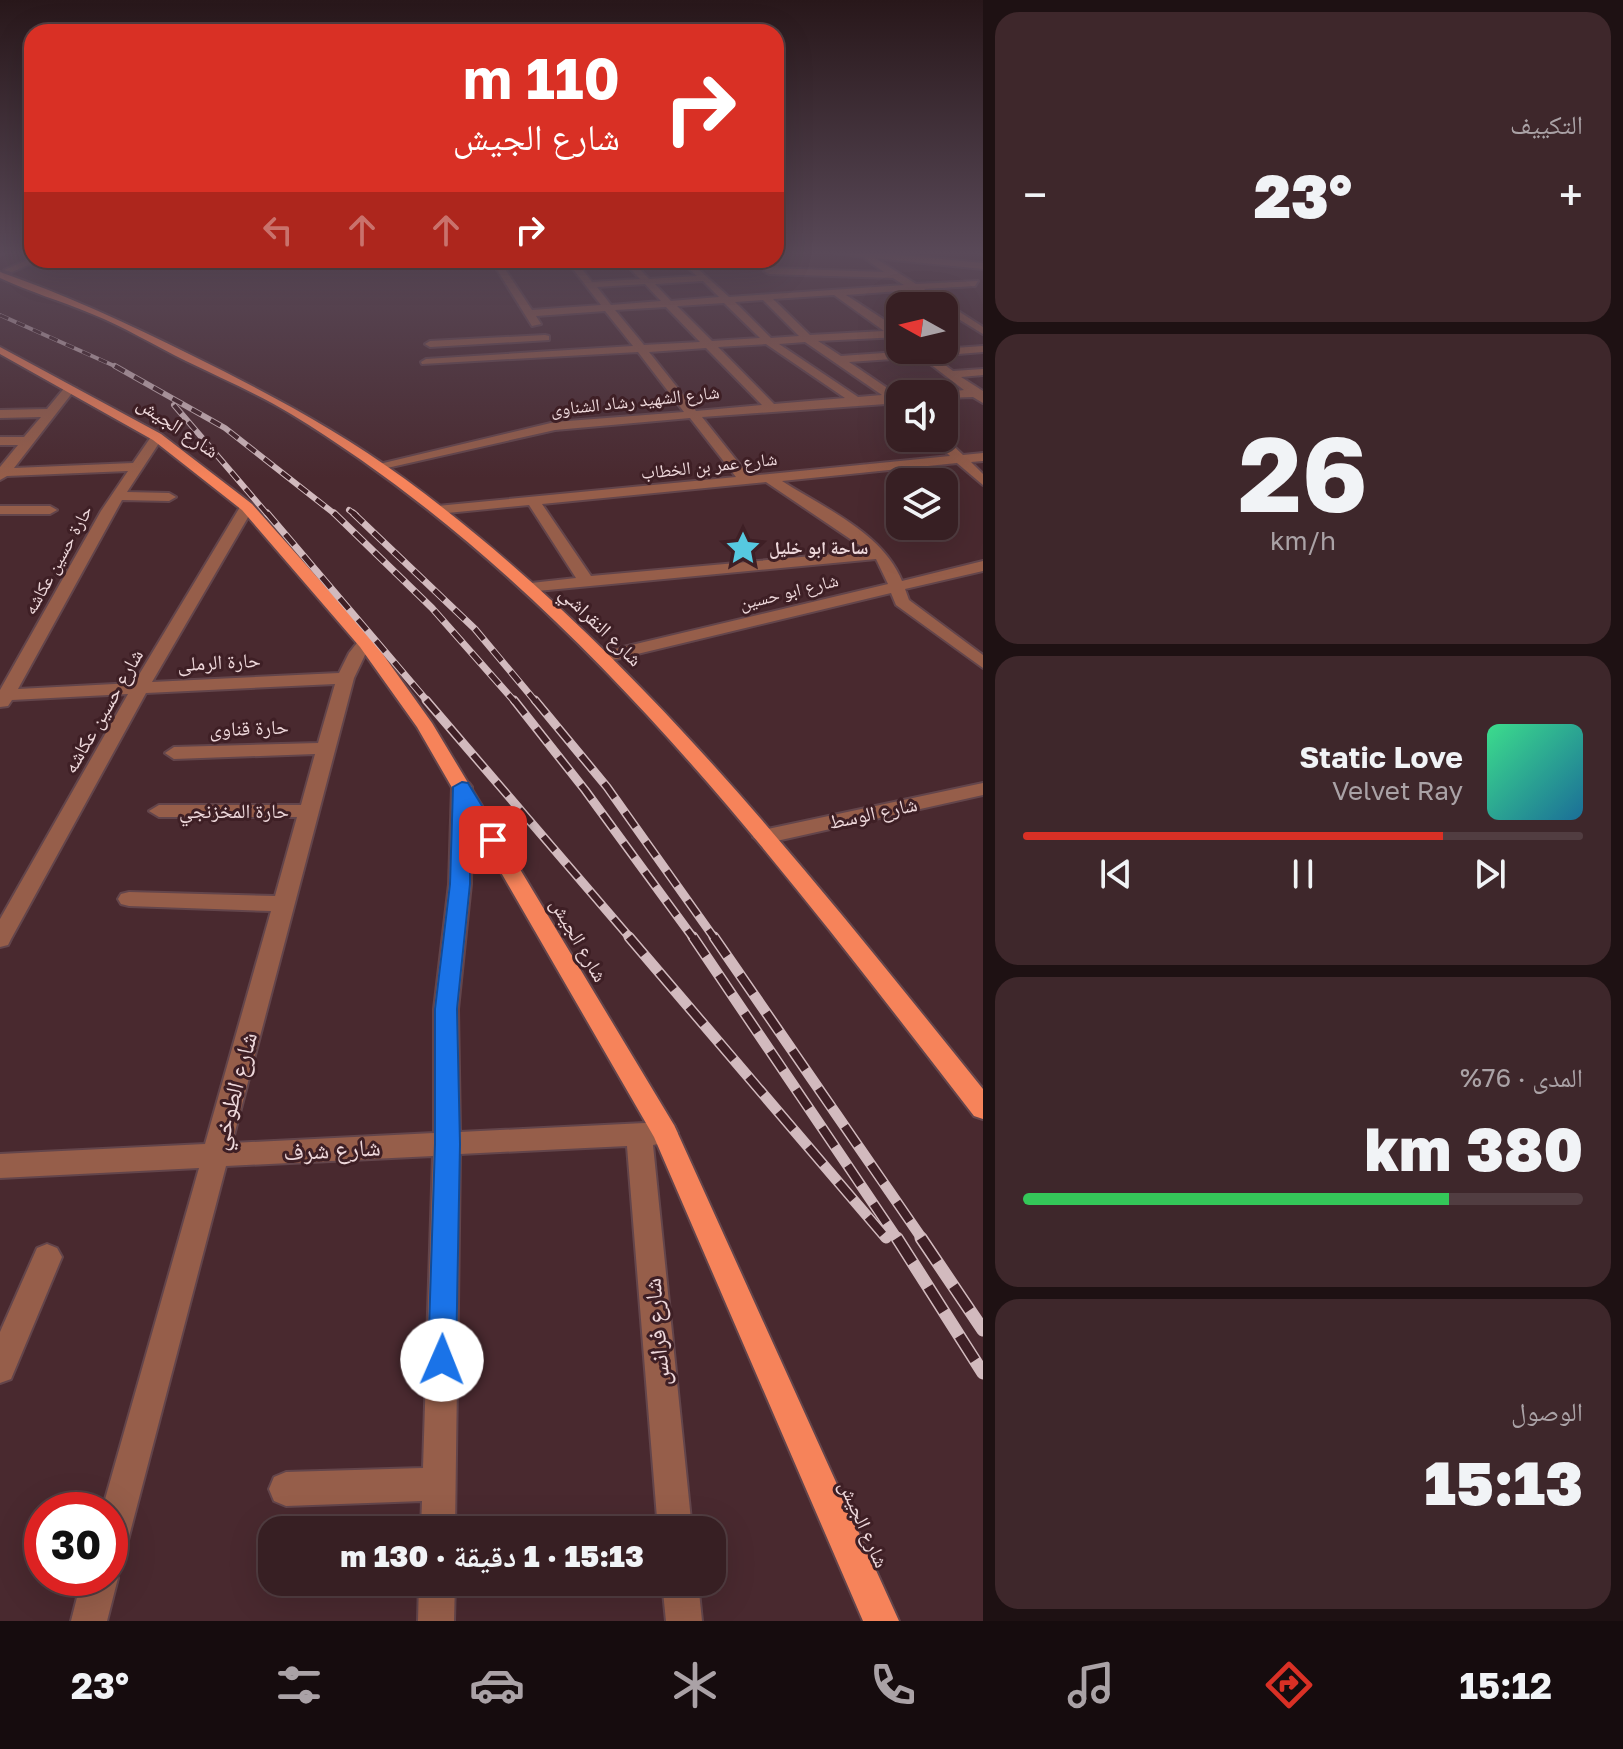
<!DOCTYPE html>
<html lang="ar">
<head>
<meta charset="utf-8">
<style>
  body { margin:0; font-family:"Golos Text","Noto Naskh Arabic",sans-serif; background:#3e272b; color:#f1f3f6; direction:rtl; height:100vh; display:flex; flex-direction:column; font-size:30px; white-space:nowrap }
  * { box-sizing:border-box; margin:0 }
  p { font-size:26px; color:#aaa2a6 }
  .icon { flex:none; width:44px; height:44px; fill:none; stroke:currentColor; stroke-width:2; stroke-linecap:round; stroke-linejoin:round }
  .map { position:relative; flex:1; overflow:hidden; direction:ltr }
  .side { display:flex; flex-direction:column; gap:12px; padding:12px; background:#1e1113; width:640px }
  .side>* { flex:none }
  .guide { position:absolute; left:24px; top:24px; width:760px; height:244px; border-radius:24px; box-shadow:0 8px 32px #0002,0 0 0 2px #513d41; direction:rtl; background:#d93025; color:#fff; overflow:hidden }
  .needle { width:52px; rotate:278deg }
  .controls { position:absolute; left:886px; top:292px; display:grid; gap:16px }
  .controls a { display:grid; place-items:center; width:72px; height:72px; border-radius:16px; background:#371f23; box-shadow:0 8px 32px #0002,0 0 0 2px #513d41; font-size:40px }
  .speed { position:absolute; left:24px; top:1492px; display:flex; gap:16px; font-size:40px; font-weight:700; text-align:center }
  .speed>* { display:grid; place-content:center; width:104px; height:104px; border-radius:50%; background:#371f23; box-shadow:0 8px 32px #0002,0 0 0 2px #513d41; line-height:1 }
  .speed .limit { border:12px solid #d22; background:#fff; color:#111 }
  .pin { position:absolute; display:grid; place-items:center; width:68px; height:68px; color:#fff; margin:-34px; border-radius:16px; box-shadow:0 4px 12px #0006 }
  .me { position:absolute; width:88px; margin:-44px; rotate:1deg; stroke-linejoin:round; filter:drop-shadow(0 0 6px #0008) }
  .turn { display:flex; align-items:center; gap:28px; height:168px; padding:0 32px; font-size:36px }
  .turn .icon { width:104px; height:104px; stroke-width:2.5 }
  .turn b { display:block; font-size:56px; line-height:68px }
  .lanes { display:flex; align-items:center; height:76px; padding:0 32px; background:#0003; justify-content:center; gap:40px; direction:ltr }
  .lanes .off { opacity:.35 }
  .big { font-size:60px; font-weight:800; line-height:1.1 }
  .side .card { flex:1; display:flex; flex-direction:column; justify-content:center; gap:12px; min-width:0; padding:0 28px; border-radius:24px; background:#3e272b }
  .side .dial { align-items:center; gap:0 }
  .dial b { font-size:104px; line-height:1 }
  .song { display:flex; align-items:center; gap:24px }
  .cover { width:96px; height:96px; border-radius:12px; background:linear-gradient(135deg,hsl(150 70% 55%),hsl(200 70% 35%)) }
  .played { height:8px; border-radius:4px; background:linear-gradient(90deg,#d93025 75%,#513d41 75%) }
  .keys { display:flex; justify-content:space-around; direction:ltr }
  .heat { display:flex; justify-content:space-between; align-items:center; font-size:44px; direction:ltr }
  .charge { height:12px; border-radius:6px; background:linear-gradient(90deg,#34c759 76%,#513d41 0) }
  .trip { position:absolute; left:258px; top:1516px; width:468px; height:80px; border-radius:24px; background:#371f23; box-shadow:0 8px 32px #0002,0 0 0 2px #513d41; font-weight:800; line-height:80px; text-align:center; direction:rtl }
  .menu { display:flex; height:128px; justify-content:space-around; align-items:center; background:#160c0e; color:#aaa2a6 }
  .menu .icon { width:56px; height:56px }
  .menu .selected { color:#d93025 }
  .menu b { font-size:36px; color:#f1f3f6 }
  main { display:flex; flex:1; min-height:0 }
  .map>svg:first-child { display:block }
  .lines { fill:none; stroke-linecap:round; stroke-linejoin:round }
  .minor-casing { stroke:#63454b; stroke-width:4 }
  .major-casing { stroke:#63454b; stroke-width:4 }
  .minor { fill:#965e4a; fill-rule:evenodd }
  .major { fill:#f6835a; fill-rule:evenodd }
  .rail-far5-casing { stroke:#d2babe; stroke-width:4 }
  .rail-far4-casing { stroke:#d2babe; stroke-width:6 }
  .rail-far3-casing { stroke:#d2babe; stroke-width:7 }
  .rail-far2-casing { stroke:#d2babe; stroke-width:9 }
  .rail-far1-casing { stroke:#d2babe; stroke-width:11 }
  .rail-casing { stroke:#d2babe; stroke-width:13 }
  .rail-far5 { stroke:#3e1f25; stroke-width:3; stroke-dasharray:9; stroke-linecap:butt }
  .rail-far4 { stroke:#3e1f25; stroke-width:4; stroke-dasharray:11; stroke-linecap:butt }
  .rail-far3 { stroke:#3e1f25; stroke-width:5; stroke-dasharray:14; stroke-linecap:butt }
  .rail-far2 { stroke:#3e1f25; stroke-width:6; stroke-dasharray:18; stroke-linecap:butt }
  .rail-far1 { stroke:#3e1f25; stroke-width:8; stroke-dasharray:23; stroke-linecap:butt }
  .rail { stroke:#3e1f25; stroke-width:10; stroke-dasharray:29; stroke-linecap:butt }
  .route { fill:#1a73e8; stroke:#114b97; stroke-width:2 }
  .labels { text-anchor:middle; stroke-width:6; stroke-linejoin:round; paint-order:stroke }
  .far-street-label { font-size:18px; fill:#eed8db; stroke:#3e1f25 }
  .far-poi-label { font-size:18px; font-weight:bold; fill:#eed8db; stroke:#3e1f25; text-anchor:start }
  .street-label { font-size:20px; fill:#eed8db; stroke:#3e1f25 }
  .near-street-label { font-size:24px; fill:#eed8db; stroke:#3e1f25 }
</style>
</head>
<body>
<main>
<section class="side">
<div class="card"><p>التكييف</p>
<div class="heat"><a>−</a><b class="big">23°</b><a>+</a></div>
</div>
<div class="card dial"><b>26</b><p>km/h</p></div>
<div class="card">
<div class="song"><i class="cover"></i><div><b>Static Love</b><p>Velvet Ray</p></div></div>
<div class="played"></div>
<div class="keys"><svg class="icon" aria-label="previous" viewBox="0 0 24 24"><path d="M18 5L8 12l10 7zM5 5v14"/></svg><svg class="icon" aria-label="pause" viewBox="0 0 24 24"><path d="M8 5v14M16 5v14"/></svg><svg class="icon" aria-label="next" viewBox="0 0 24 24"><path d="M6 5l10 7-10 7zM19 5v14"/></svg></div>
</div>
<div class="card"><p>المدى · 76%</p><b class="big">380 km</b><div class="charge"></div></div>
<div class="card"><p>الوصول</p><b class="big">15:13</b></div>
</section>
<div class="map">
<svg width="983" height="1621" viewBox="0 0 983 1621">
  <rect width="100%" height="100%" fill="#49292f"/>
  <g class="lines">
    <g class="minor-casing">
      <g id="minor">
        <path d="M 0,251 L 7,251 L 0,255 Z"/>
        <path d="M 824,251 L 858,251 L 983,263 L 983,269 L 875,258 L 916,284 L 978,281 L 975,286 L 924,289 L 983,327 L 983,334 L 944,310 L 944,306 L 937,306 L 912,290 L 846,295 L 900,330 L 900,337 L 818,341 L 841,356 L 983,346 L 983,352 L 933,356 L 953,371 L 983,369 L 983,375 L 961,377 L 983,391 L 983,403 L 973,397 L 944,398 L 944,394 L 940,393 L 964,390 L 921,357 L 849,362 L 896,394 L 902,394 L 900,403 L 702,417 L 749,476 L 950,456 L 932,438 L 944,437 L 963,455 L 983,453 L 983,461 L 971,462 L 983,474 L 983,485 L 957,463 L 782,481 C 824,508 883,533 902,581 L 983,561 L 983,571 L 905,589 L 909,600 L 983,655 L 983,668 L 896,605 L 891,593 L 604,662 L 598,661 L 596,657 L 598,653 L 888,584 L 876,559 L 527,592 L 522,590 L 522,584 L 576,578 L 529,505 L 437,514 L 430,510 L 437,506 L 736,477 L 690,418 L 555,430 L 378,470 L 371,466 L 555,422 L 684,412 L 638,352 L 422,364 L 421,362 L 426,359 L 633,346 L 605,311 L 536,316 L 541,324 L 532,326 L 491,260 L 499,260 L 532,310 L 601,305 L 566,260 L 575,260 L 592,282 L 640,279 L 622,260 L 631,260 L 649,279 L 697,276 L 679,260 L 688,260 L 729,297 L 904,285 L 893,278 L 769,274 L 764,271 L 769,268 L 884,272 L 863,257 ZM 703,281 L 719,297 L 671,301 L 655,284 ZM 645,284 L 661,301 L 611,305 L 597,287 ZM 834,295 L 884,331 L 810,335 L 773,299 ZM 763,300 L 799,336 L 771,338 L 735,302 ZM 724,303 L 760,338 L 712,341 L 677,306 ZM 666,307 L 700,342 L 644,345 L 615,310 ZM 805,342 L 882,395 L 858,397 L 779,344 ZM 766,344 L 845,398 L 774,404 L 718,347 ZM 706,348 L 762,405 L 696,411 L 649,352 ZM 766,482 L 868,551 L 591,576 L 542,504 Z"/>
        <path d="M 978,251 L 983,251 L 983,255 Z"/>
        <path d="M 32,258 L 39,260 L 12,272 L 4,270 Z"/>
        <path d="M 545,335 L 549,336 L 549,340 L 430,347 L 425,344 L 430,341 Z"/>
        <path d="M 66,386 L 76,388 L 14,468 L 133,463 L 153,434 L 157,433 L 163,437 L 127,492 L 169,493 L 176,497 L 169,501 L 122,500 L 18,689 L 134,683 L 240,507 L 247,503 L 254,507 L 152,682 L 339,673 L 349,653 L 360,639 L 372,639 L 374,643 L 365,655 L 354,678 L 232,1143 L 434,1133 L 434,1009 L 449,884 L 452,787 L 455,783 L 469,783 L 472,787 L 471,884 L 458,1009 L 460,1132 L 665,1122 L 674,1125 L 678,1133 L 674,1141 L 653,1145 L 692,1530 L 658,1530 L 627,1146 L 460,1154 L 455,1530 L 421,1530 L 422,1501 L 286,1506 L 274,1501 L 269,1489 L 274,1477 L 286,1472 L 423,1468 L 433,1156 L 226,1166 L 127,1544 L 122,1556 L 110,1561 L 110,1510 L 102,1510 L 199,1168 L 0,1178 L 0,1154 L 205,1144 L 271,911 L 129,906 L 121,904 L 118,899 L 121,894 L 129,892 L 275,896 L 297,817 L 159,817 L 149,811 L 159,805 L 301,805 L 315,754 L 174,759 L 165,753 L 174,747 L 318,743 L 335,684 L 146,693 L 11,939 L 8,945 L 0,947 L 0,919 L 128,694 L 12,700 L 8,706 L 0,707 L 0,690 L 101,511 L 128,471 L 7,476 L 0,480 L 0,467 L 18,445 L 0,445 L 0,437 L 24,437 L 41,417 L 0,418 L 0,410 L 47,409 Z"/>
        <path d="M 0,506 L 50,506 L 57,510 L 50,514 L 0,514 Z"/>
        <path d="M 983,783 L 983,795 L 763,844 L 753,837 L 763,830 Z"/>
        <path d="M 47,1244 L 57,1248 L 62,1257 L 11,1379 L 0,1383 L 0,1332 L 37,1248 Z"/>
        <path d="M 110,1564 L 118,1578 L 107,1621 L 71,1621 L 82,1578 L 110,1578 Z"/>
        <path d="M 419,1582 L 455,1582 L 454,1621 L 418,1621 Z"/>
        <path d="M 662,1582 L 698,1582 L 702,1621 L 666,1621 Z"/>
      </g>
    </g>
    <g class="major-casing">
      <g id="major">
        <path d="M 0,272 C 66,295 129,324 191,355 C 266,392 338,430 405,479 C 632,646 808,872 983,1089 L 983,1119 L 974,1116 C 775,859 573,586 291,414 C 258,394 221,378 186,361 C 154,345 124,327 92,314 C 61,301 30,292 0,278 Z"/>
        <path d="M 0,347 L 161,434 L 252,504 L 372,639 L 432,723 L 674,1125 L 899,1621 L 863,1621 L 654,1137 L 417,727 L 360,647 L 242,510 L 153,440 L 0,354 Z"/>
      </g>
    </g>
    <use href="#minor" class="minor"/>
    <use href="#major" class="major"/>
    <g class="rail-far5-casing">
      <path id="rail-far5" d="M 0,315 L 119,368"/>
    </g>
    <g class="rail-far4-casing">
      <g id="rail-far4">
        <path d="M 115,366 L 225,428 L 336,515"/>
        <path d="M 174,405 L 268,515"/>
        <path d="M 349,510 L 356,515"/>
      </g>
    </g>
    <g class="rail-far3-casing">
      <g id="rail-far3">
        <path d="M 267,513 L 428,702"/>
        <path d="M 334,513 L 432,608 L 515,702"/>
        <path d="M 353,513 L 475,629 L 536,702"/>
      </g>
    </g>
    <g class="rail-far2-casing">
      <g id="rail-far2">
        <path d="M 426,700 L 631,939"/>
        <path d="M 514,700 L 585,790 L 694,939"/>
        <path d="M 535,700 L 607,787 L 715,939"/>
      </g>
    </g>
    <g class="rail-far1-casing">
      <g id="rail-far1">
        <path d="M 629,937 L 886,1238"/>
        <path d="M 693,937 L 898,1240"/>
        <path d="M 714,937 L 923,1240"/>
      </g>
    </g>
    <g class="rail-casing">
      <g id="rail">
        <path d="M 897,1238 L 983,1373"/>
        <path d="M 921,1238 L 983,1330"/>
      </g>
    </g>
    <use href="#rail-far5" class="rail-far5"/>
    <use href="#rail-far4" class="rail-far4"/>
    <use href="#rail-far3" class="rail-far3"/>
    <use href="#rail-far2" class="rail-far2"/>
    <use href="#rail-far1" class="rail-far1"/>
    <use href="#rail" class="rail"/>
  </g>
  <linearGradient id="sky" x2="0" y2="1"><stop stop-color="#28171a"/><stop offset="0.53" stop-color="#594958"/><stop offset="1" stop-color="#594958" stop-opacity="0"/></linearGradient>
  <rect width="983" height="478" fill="url(#sky)"/>
  <path class="route" d="M 462,782 L 468,783 L 503,840 L 493,846 L 487,845 L 470,817 L 470,884 L 457,1009 L 460,1144 L 456,1360 L 452,1370 L 442,1374 L 432,1370 L 428,1360 L 435,1144 L 435,1009 L 450,884 L 453,787 Z"/>
  <defs>
    <g id="sight-bare" transform="scale(2.76)"><path d="M0-6L1.8-2.2L6-1.7L2.9 1.2L3.7 5.4L0 3.3L-3.7 5.4L-2.9 1.2L-6-1.7L-1.8-2.2Z" fill="#56c9e0" stroke="#3e1f25" stroke-width="2.5" paint-order="stroke"/></g>
  </defs>
  <g fill-rule="evenodd">
    <use href="#sight-bare" x="743" y="548"/>
  </g>
  <g class="labels">
    <g class="far-street-label">
      <text transform="translate(635 401) rotate(-6)" y="6">شارع الشهيد رشاد الشناوى</text>
      <text transform="translate(709 466) rotate(-6)" y="6">شارع عمر بن الخطاب</text>
      <text transform="translate(58 560) rotate(-61)" y="6">حارة حسين عكاشه</text>
      <text transform="translate(789 592) rotate(-14)" y="6">شارع ابو حسين</text>
    </g>
    <g class="far-poi-label">
      <text x="769" y="554">ساحة ابو خليل</text>
    </g>
    <g class="street-label">
      <text transform="translate(178 427) rotate(34)" y="7">شارع الجيش</text>
      <text transform="translate(601 626) rotate(44)" y="7">شارع النقراشي</text>
      <text transform="translate(219 662) rotate(-3)" y="7">حارة الرملى</text>
      <text transform="translate(103 711) rotate(-60)" y="7">شارع حسين عكاشه</text>
      <text transform="translate(249 728) rotate(-2)" y="7">حارة قناوى</text>
      <text x="234" y="818">حارة المخزنجي</text>
      <text transform="translate(873 813) rotate(-12)" y="7">شارع الوسط</text>
      <text transform="translate(579 940) rotate(60)" y="7">شارع الجيش</text>
      <text transform="translate(864 1524) rotate(66)" y="7">شارع الجيش</text>
    </g>
    <g class="near-street-label">
      <text transform="translate(234 1091) rotate(-75)" y="8">شارع الطوخي</text>
      <text transform="translate(332 1150) rotate(-3)" y="8">شارع شرف</text>
      <text transform="translate(657 1332) rotate(-95)" y="8">شارع فرانس</text>
    </g>
  </g>
</svg>
<div class="controls">
<a><svg class="needle" viewBox="-14 -14 28 28"><path d="M0-13l5 13h-10z" fill="#e53935"/><path d="M0 13l5-13h-10z" fill="#aaa2a6"/></svg></a>
<a><svg class="icon" aria-label="sound" viewBox="0 0 24 24"><path d="M4 9h4l5-4v14l-5-4H4zM17 9q2 3 0 6"/></svg></a>
<a><svg class="icon" aria-label="layers" viewBox="0 0 24 24"><path d="M12 4l9 5-9 5-9-5zM3 14l9 5 9-5"/></svg></a>
</div>
<div class="speed"><div class="limit">30</div></div>
<div class="pin" style="left:493px;top:840px;background:#d93025"><svg class="icon" aria-label="arrive" viewBox="0 0 24 24"><path d="M6 21V4h12l-3 4 3 4H6"/></svg></div>
<svg class="me" style="left:442px;top:1360px" viewBox="-20 -20 40 40"><circle r="19" fill="#fff"/><path d="M0-13L10 11 0 6-10 11z" fill="#1a73e8"/></svg>
<div class="trip">15:13 · 1 دقيقة · 130 m</div>
<div class="guide">
<div class="turn"><svg class="icon" aria-label="right" viewBox="0 0 24 24"><path d="M7 20v-9h11M14 6l5 5-5 5"/></svg><div><b>110 m</b>شارع الجيش</div></div>
<div class="lanes"><svg class="icon off" aria-label="left" viewBox="0 0 24 24"><path d="M17 20v-9H6M10 6l-5 5 5 5"/></svg><svg class="icon off" aria-label="ahead" viewBox="0 0 24 24"><path d="M12 20V5M6 11l6-6 6 6"/></svg><svg class="icon off" aria-label="ahead" viewBox="0 0 24 24"><path d="M12 20V5M6 11l6-6 6 6"/></svg><svg class="icon" aria-label="right" viewBox="0 0 24 24"><path d="M7 20v-9h11M14 6l5 5-5 5"/></svg></div>
</div>
</div>
</main>
<nav class="menu">
<b>15:12</b>
<svg class="icon selected" aria-label="directions" viewBox="0 0 24 24"><path d="M12 3l9 9-9 9-9-9zM9 14v-3h6M13 9l2 2-2 2"/></svg>
<svg class="icon" aria-label="music" viewBox="0 0 24 24"><path d="M9 18V5l10-2v13"/><circle cx="6" cy="18" r="3"/><circle cx="16" cy="16" r="3"/></svg>
<svg class="icon" aria-label="phone" viewBox="0 0 24 24"><path d="M5 4h4l2 5-3 2q2 4 5 5l2-3 5 2v4C11 20 4 13 5 4z"/></svg>
<svg class="icon" aria-label="climate" viewBox="0 0 24 24"><path d="M12 3v18M4 7l16 10M4 17L20 7"/></svg>
<svg class="icon" aria-label="car" viewBox="0 0 24 24"><path d="M5 17H2v-5l4-1 3-4h7l3 4 3 1v5h-3M9 17h6M6 11h13"/><circle cx="7" cy="17" r="2"/><circle cx="17" cy="17" r="2"/></svg>
<svg class="icon" aria-label="filters" viewBox="0 0 24 24"><path d="M4 7h16M4 17h16"/><circle cx="9" cy="7" r="2"/><circle cx="15" cy="17" r="2"/></svg>
<b>23°</b>
</nav>
</body>
</html>
